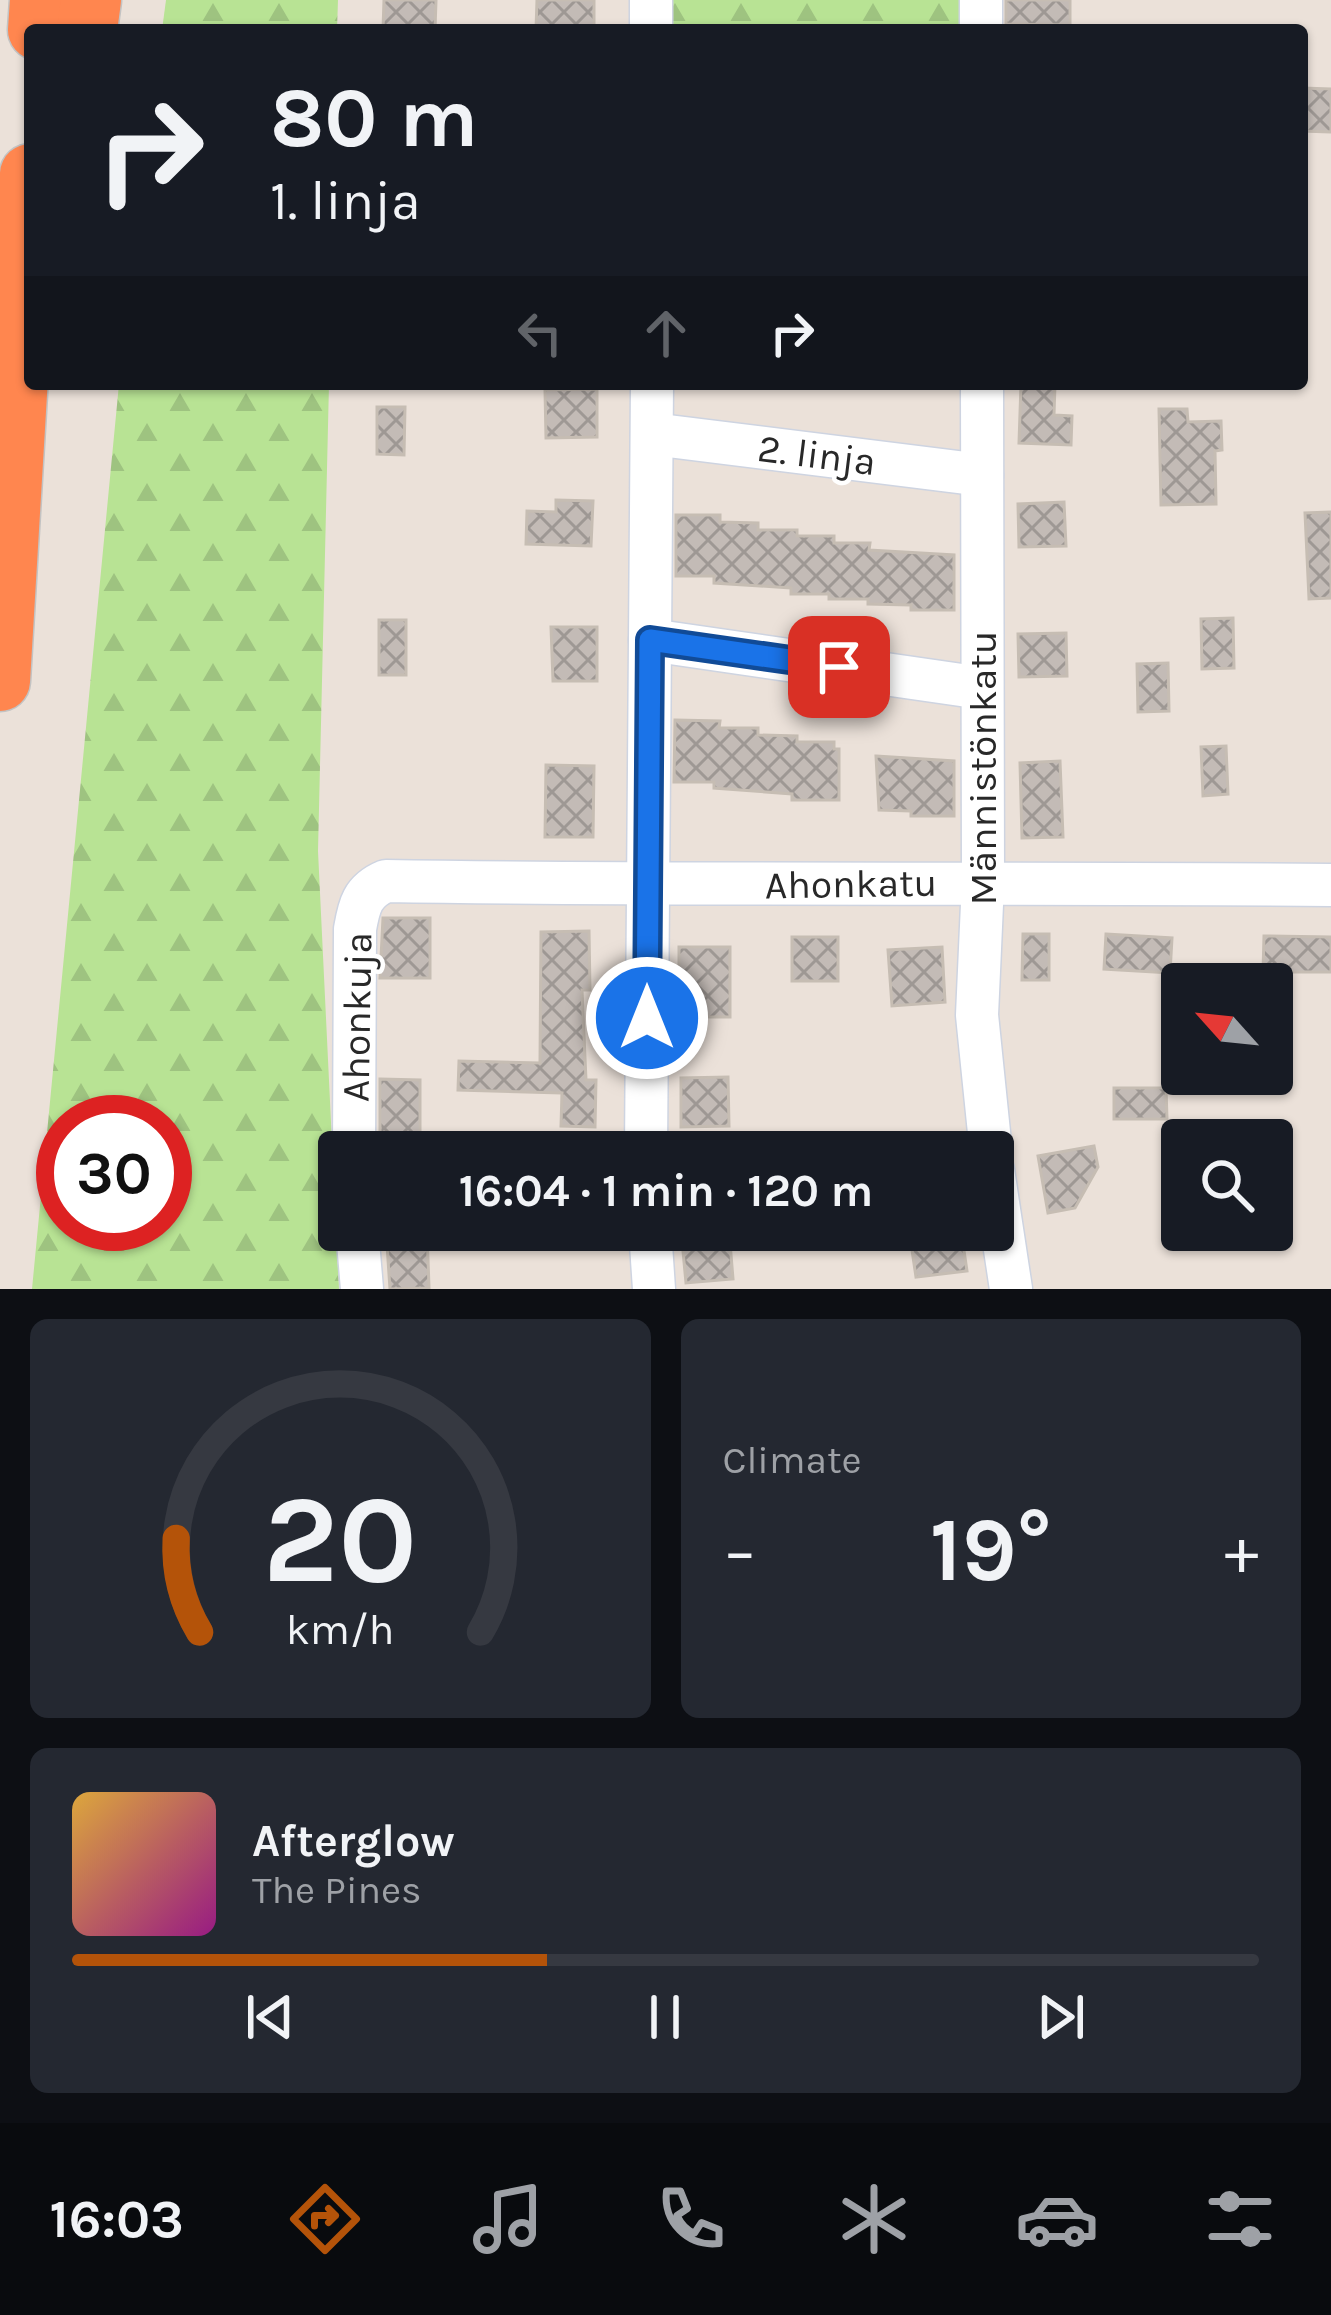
<!DOCTYPE html>
<html lang="en">
<head>
<meta charset="utf-8">
<style>
  body { margin:0; font-family:Karla,sans-serif; background:#242831; color:#f1f3f6; height:100vh; display:flex; flex-direction:column; font-size:45px; white-space:nowrap }
  * { box-sizing:border-box; margin:0 }
  p { font-size:39px; color:#9ea1a6 }
  .icon { flex:none; width:66px; height:66px; fill:none; stroke:currentColor; stroke-width:2; stroke-linecap:round; stroke-linejoin:round }
  .map { position:relative; height:1289px; overflow:hidden }
  .sheet { display:flex; flex-direction:column; gap:30px; padding:30px; background:#0d0f14; flex:1 }
  .sheet>* { flex:none }
  .top-card { position:absolute; left:24px; top:24px; width:1284px; height:366px; border-radius:12px; box-shadow:0 3px 9px #0004; background:#171b24; color:#f1f3f6; overflow:hidden }
  .needle { width:78px; rotate:297deg }
  .controls { position:absolute; left:1161px; top:963px; display:grid; gap:24px }
  .controls a { display:grid; place-items:center; width:132px; height:132px; border-radius:12px; background:#171b24; box-shadow:0 3px 9px #0004; font-size:60px }
  .speed { position:absolute; left:36px; top:1095px; display:flex; gap:24px; font-size:60px; font-weight:700; text-align:center }
  .speed>* { display:grid; place-content:center; width:156px; height:156px; border-radius:50%; background:#171b24; box-shadow:0 3px 9px #0004; line-height:1 }
  .speed .limit { border:18px solid #d22; background:#fff; color:#111 }
  .pin { position:absolute; display:grid; place-items:center; width:102px; height:102px; color:#fff; margin:-51px; border-radius:24px; box-shadow:0 6px 18px #0006 }
  .me { position:absolute; width:132px; margin:-66px; rotate:0deg; stroke-linejoin:round; filter:drop-shadow(0 0 9px #0008) }
  .turn { display:flex; align-items:center; gap:42px; height:252px; padding:0 48px; font-size:54px }
  .turn .icon { width:156px; height:156px; stroke-width:2.5 }
  .turn b { display:block; font-size:84px; line-height:102px }
  .lanes { display:flex; align-items:center; height:114px; padding:0 48px; background:#0003; justify-content:center; gap:60px; direction:ltr }
  .lanes .off { opacity:.35 }
  .big { font-size:90px; font-weight:700; line-height:1.1 }
  .sheet .widget { flex:1; display:flex; flex-direction:column; justify-content:center; gap:18px; min-width:0; padding:0 42px; border-radius:18px; background:#242831 }
  .sheet .dial { align-items:center; gap:0 }
  .dial svg { height:312px; overflow:visible; fill:none; stroke:#363941; stroke-width:7; stroke-linecap:round; text-anchor:middle }
  .dial text { fill:#f1f3f6; stroke:none }
  .song { display:flex; align-items:center; gap:36px }
  .cover { width:144px; height:144px; border-radius:18px; background:linear-gradient(135deg,hsl(40 70% 55%),hsl(310 70% 35%)) }
  .played { height:12px; border-radius:6px; background:linear-gradient(90deg,#b45309 40%,#363941 40%) }
  .keys { display:flex; justify-content:space-around; direction:ltr }
  .heat { display:flex; justify-content:space-between; align-items:center; font-size:66px; direction:ltr }
  .sheet .tiles { flex:1; display:grid; gap:30px; grid-template-columns:1fr 1fr }
  .widget:last-child { grid-column:span 2 }
  .trip { position:absolute; left:318px; top:1131px; width:696px; height:120px; border-radius:12px; background:#171b24; box-shadow:0 3px 9px #0004; font-weight:700; line-height:120px; text-align:center }
  .menu { display:flex; height:192px; justify-content:space-around; align-items:center; background:#090b0e; color:#9ea1a6 }
  .menu .icon { width:84px; height:84px }
  .menu .on { color:#b45309 }
  .menu b { font-size:54px; color:#f1f3f6 }
  .map>svg:first-child { display:block }
  .forest { fill:url(#forest-firs); fill-rule:evenodd }
  .building { fill:url(#building-cross-hatch); stroke:#c6bdb3; stroke-width:3 }
  .lines { fill:none; stroke-linecap:round; stroke-linejoin:round }
  .minor-casing { stroke:#ced4e1; stroke-width:45 }
  .highway-casing { stroke:#c3c3c3; stroke-width:63 }
  .minor { stroke:#fff; stroke-width:42 }
  .highway { stroke:#ff864f; stroke-width:60 }
  .route-casing { stroke:#114b97; stroke-width:30 }
  .route { stroke:#1a73e8; stroke-width:21 }
  .labels { text-anchor:middle; stroke-width:9; stroke-linejoin:round; paint-order:stroke }
  .street-label { font-size:39px; fill:#282828; stroke:#fff }
</style>
</head>
<body>
<div class="map">
<svg width="1331" height="1289" viewBox="0 0 1331 1289">
  <defs>
    <pattern id="forest-firs" width="22" height="20" patternUnits="userSpaceOnUse" patternTransform="scale(3)"><rect width="22" height="20" fill="#b8e394"/><path d="M5 1l3.5 6h-7zM16 11l3.5 6h-7z" fill="#9ec380"/></pattern>
    <pattern id="building-cross-hatch" width="8" height="8" patternUnits="userSpaceOnUse" patternTransform="scale(3)"><rect width="8" height="8" fill="#c3bbb6"/><path d="M0 0l8 8M0 8l8-8" fill="none" stroke="#9e9894"/></pattern>
  </defs>
  <rect width="100%" height="100%" fill="#ebe1d9"/>
  <g class="forest">
    <path d="M 166,0 L 338,0 L 337,30 L 162,30 Z"/>
    <rect x="660" y="0" width="304" height="30"/>
    <path d="M 119,384 L 329,384 L 318,851 L 339,1289 L 32,1289 ZM 63,1122 L 165,1122 L 165,1224 L 63,1224 Z"/>
  </g>
  <g class="building">
    <path d="M 384,0 L 436,0 L 435,30 L 383,30 Z"/>
    <path d="M 537,0 L 594,0 L 594,30 L 536,30 Z"/>
    <path d="M 1006,0 L 1070,0 L 1070,25 L 1006,24 Z"/>
    <path d="M 1302,88 L 1331,89 L 1331,132 L 1302,131 Z"/>
    <path d="M 1021,384 L 1055,384 L 1054,415 L 1072,416 L 1071,445 L 1019,443 Z"/>
    <path d="M 597,389 L 597,437 L 546,438 L 545,390 Z"/>
    <path d="M 377,407 L 405,407 L 404,455 L 377,454 Z"/>
    <path d="M 1159,409 L 1187,409 L 1188,422 L 1221,421 L 1222,450 L 1215,451 L 1216,504 L 1161,505 Z"/>
    <path d="M 556,500 L 593,501 L 591,546 L 526,544 L 527,511 L 556,512 Z"/>
    <path d="M 1064,502 L 1066,546 L 1019,547 L 1018,504 Z"/>
    <path d="M 1331,512 L 1331,598 L 1309,599 L 1305,513 Z"/>
    <path d="M 676,515 L 720,515 L 720,522 L 758,523 L 758,530 L 797,530 L 797,536 L 834,536 L 834,543 L 870,543 L 869,550 L 954,555 L 954,610 L 911,610 L 911,605 L 868,604 L 868,599 L 829,599 L 829,594 L 791,594 L 791,588 L 714,583 L 714,576 L 676,576 Z"/>
    <path d="M 1233,618 L 1234,668 L 1202,669 L 1201,619 Z"/>
    <rect x="379" y="620" width="27" height="55"/>
    <path d="M 551,627 L 597,627 L 597,681 L 553,681 Z"/>
    <path d="M 1066,633 L 1067,676 L 1019,677 L 1018,634 Z"/>
    <path d="M 1168,663 L 1169,711 L 1138,712 L 1137,664 Z"/>
    <path d="M 675,720 L 720,721 L 719,728 L 758,728 L 758,735 L 797,736 L 797,742 L 834,742 L 834,749 L 839,749 L 839,800 L 792,800 L 792,794 L 714,788 L 714,782 L 674,782 Z"/>
    <path d="M 1226,746 L 1228,794 L 1203,796 L 1201,747 Z"/>
    <path d="M 876,756 L 954,761 L 954,816 L 911,816 L 911,811 L 879,810 Z"/>
    <path d="M 1060,761 L 1063,837 L 1022,838 L 1020,763 Z"/>
    <path d="M 546,765 L 594,766 L 593,837 L 545,837 Z"/>
    <path d="M 383,918 L 430,918 L 430,978 L 380,978 Z"/>
    <path d="M 589,931 L 590,990 L 582,990 L 586,1080 L 596,1080 L 595,1127 L 561,1126 L 562,1093 L 458,1090 L 459,1061 L 540,1063 L 541,932 Z"/>
    <path d="M 1023,934 L 1049,934 L 1049,980 L 1022,980 Z"/>
    <path d="M 1106,934 L 1172,938 L 1170,973 L 1104,969 Z"/>
    <path d="M 1264,936 L 1331,937 L 1331,972 L 1263,972 Z"/>
    <rect x="792" y="937" width="46" height="44"/>
    <rect x="679" y="947" width="51" height="70"/>
    <path d="M 942,947 L 945,1002 L 892,1006 L 888,950 Z"/>
    <path d="M 728,1077 L 729,1126 L 681,1127 L 681,1078 Z"/>
    <path d="M 380,1079 L 420,1080 L 420,1148 L 380,1148 Z"/>
    <path d="M 1114,1088 L 1166,1088 L 1167,1119 L 1114,1119 Z"/>
    <path d="M 1094,1146 L 1098,1167 L 1075,1208 L 1048,1213 L 1038,1156 Z"/>
    <path d="M 386,1230 L 427,1230 L 429,1288 L 390,1289 Z"/>
    <path d="M 681,1230 L 729,1230 L 733,1279 L 686,1283 Z"/>
    <path d="M 909,1230 L 961,1230 L 967,1271 L 916,1277 Z"/>
  </g>
  <g class="lines">
    <g class="minor-casing">
      <g id="minor">
        <path d="M 651,0 L 651,30"/>
        <path d="M 981,0 L 981,30"/>
        <path d="M 982,384 L 983,882 L 977,1015 L 991,1152"/>
        <path d="M 652,434 L 982,475"/>
        <path d="M 650,640 L 982,688"/>
        <path d="M 354,1152 L 355,929 C 359,906 362,891 386,881 C 701,886 1016,882 1331,885"/>
        <path d="M 646,1152 L 652,384"/>
        <path d="M 993,1170 L 1011,1289"/>
        <path d="M 357,1230 L 362,1289"/>
        <path d="M 650,1230 L 654,1289"/>
      </g>
    </g>
    <g class="highway-casing">
      <g id="highway">
        <path d="M 38,30 L 40,0"/>
        <path d="M 87,30 L 91,0"/>
        <path d="M 0,681 L 30,174"/>
      </g>
    </g>
    <use href="#minor" class="minor"/>
    <use href="#highway" class="highway"/>
  </g>
  <g class="lines">
    <g class="route-casing">
      <path id="route" d="M 647,1018 L 650,640 L 839,667"/>
    </g>
    <use href="#route" class="route"/>
  </g>
  <g class="labels">
    <g class="street-label">
      <text transform="translate(817 454) rotate(7)" y="14">2. linja</text>
      <text transform="translate(982 768) rotate(-90)" y="14">Männistönkatu</text>
      <text transform="translate(851 883) rotate(-1)" y="14">Ahonkatu</text>
      <text transform="translate(356 1017) rotate(-89)" y="14">Ahonkuja</text>
    </g>
  </g>
</svg>
<div class="controls">
<a><svg class="needle" viewBox="-14 -14 28 28"><path d="M0-13l5 13h-10z" fill="#e53935"/><path d="M0 13l5-13h-10z" fill="#9ea1a6"/></svg></a>
<a><svg class="icon" aria-label="search" viewBox="0 0 24 24"><circle cx="10" cy="10" r="6"/><path d="M15 15l6 6"/></svg></a>
</div>
<div class="speed"><div class="limit">30</div></div>
<div class="pin" style="left:839px;top:667px;background:#d93025"><svg class="icon" aria-label="arrive" viewBox="0 0 24 24"><path d="M6 21V4h12l-3 4 3 4H6"/></svg></div>
<svg class="me" style="left:647px;top:1018px" viewBox="-20 -20 40 40"><circle r="17" fill="#1a73e8" stroke="#fff" stroke-width="3"/><path d="M0-11L8 9 0 5-8 9z" fill="#fff"/></svg>
<div class="trip">16:04 · 1 min · 120 m</div>
<div class="top-card">
<div class="turn"><svg class="icon" aria-label="right" viewBox="0 0 24 24"><path d="M7 20v-9h11M14 6l5 5-5 5"/></svg><div><b>80 m</b>1. linja</div></div>
<div class="lanes"><svg class="icon off" aria-label="left" viewBox="0 0 24 24"><path d="M17 20v-9H6M10 6l-5 5 5 5"/></svg><svg class="icon off" aria-label="ahead" viewBox="0 0 24 24"><path d="M12 20V5M6 11l6-6 6 6"/></svg><svg class="icon" aria-label="right" viewBox="0 0 24 24"><path d="M7 20v-9h11M14 6l5 5-5 5"/></svg></div>
</div>
</div>
<section class="sheet">
<div class="tiles">
<div class="widget dial"><svg viewBox="0 0 100 80">
<path d="M14 69A42 42 0 1 1 86 69"/>
<path d="M14 69A42 42 0 0 1 8 45" stroke="#b45309"/>
<text x="50" y="56" font-size="32" font-weight="700">20</text>
<text x="50" y="72" font-size="11">km/h</text>
</svg></div>
<div class="widget"><p>Climate</p>
<div class="heat"><a>−</a><b class="big">19°</b><a>+</a></div>
</div>
<div class="widget">
<div class="song"><i class="cover"></i><div><b>Afterglow</b><p>The Pines</p></div></div>
<div class="played"></div>
<div class="keys"><svg class="icon" aria-label="previous" viewBox="0 0 24 24"><path d="M18 5L8 12l10 7zM5 5v14"/></svg><svg class="icon" aria-label="pause" viewBox="0 0 24 24"><path d="M8 5v14M16 5v14"/></svg><svg class="icon" aria-label="next" viewBox="0 0 24 24"><path d="M6 5l10 7-10 7zM19 5v14"/></svg></div>
</div>
</div>
</section>
<nav class="menu">
<b>16:03</b>
<svg class="icon on" aria-label="directions" viewBox="0 0 24 24"><path d="M12 3l9 9-9 9-9-9zM9 14v-3h6M13 9l2 2-2 2"/></svg>
<svg class="icon" aria-label="music" viewBox="0 0 24 24"><path d="M9 18V5l10-2v13"/><circle cx="6" cy="18" r="3"/><circle cx="16" cy="16" r="3"/></svg>
<svg class="icon" aria-label="phone" viewBox="0 0 24 24"><path d="M5 4h4l2 5-3 2q2 4 5 5l2-3 5 2v4C11 20 4 13 5 4z"/></svg>
<svg class="icon" aria-label="climate" viewBox="0 0 24 24"><path d="M12 3v18M4 7l16 10M4 17L20 7"/></svg>
<svg class="icon" aria-label="car" viewBox="0 0 24 24"><path d="M5 17H2v-5l4-1 3-4h7l3 4 3 1v5h-3M9 17h6M6 11h13"/><circle cx="7" cy="17" r="2"/><circle cx="17" cy="17" r="2"/></svg>
<svg class="icon" aria-label="filters" viewBox="0 0 24 24"><path d="M4 7h16M4 17h16"/><circle cx="9" cy="7" r="2"/><circle cx="15" cy="17" r="2"/></svg>
</nav>
</body>
</html>
